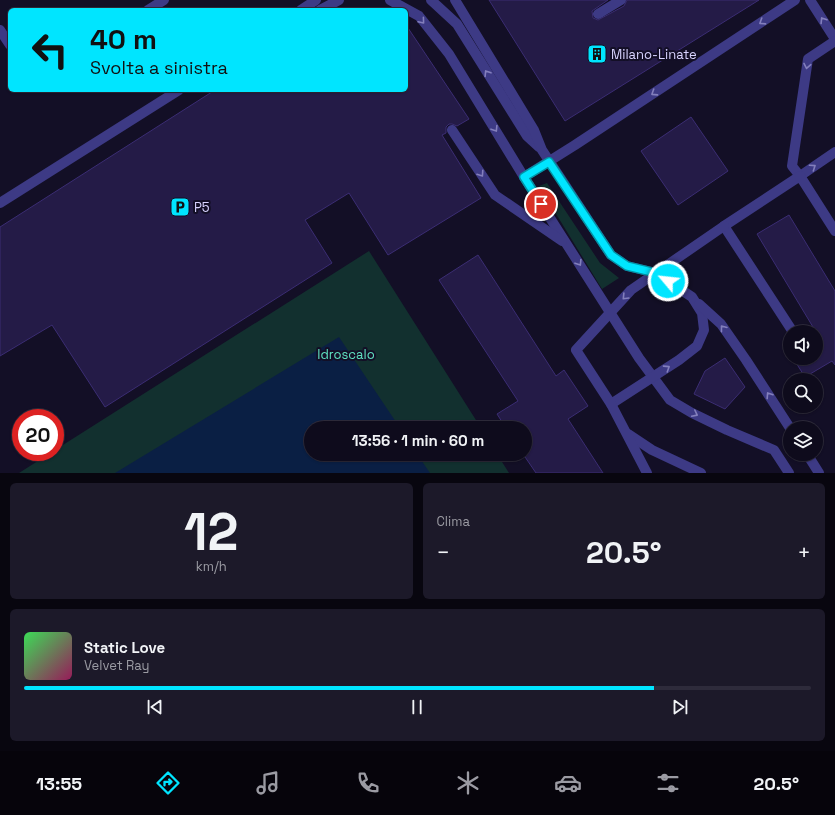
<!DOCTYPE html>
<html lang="it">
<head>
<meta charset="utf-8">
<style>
  body { margin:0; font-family:"Space Grotesk",sans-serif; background:#1c1929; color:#f1f3f6; height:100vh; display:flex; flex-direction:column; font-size:15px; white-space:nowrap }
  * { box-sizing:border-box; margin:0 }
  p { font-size:13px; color:#9b9ba3 }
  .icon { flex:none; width:22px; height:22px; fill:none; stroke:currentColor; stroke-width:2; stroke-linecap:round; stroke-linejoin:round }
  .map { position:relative; height:473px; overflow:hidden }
  .panel { display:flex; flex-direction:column; gap:10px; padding:10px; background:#08060f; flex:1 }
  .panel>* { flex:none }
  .hud { position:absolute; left:8px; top:8px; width:400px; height:84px; border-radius:6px; box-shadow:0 1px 3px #0004,0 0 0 1px #2e2b3b; background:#00e5ff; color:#111; overflow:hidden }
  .controls { position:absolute; left:783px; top:325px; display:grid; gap:8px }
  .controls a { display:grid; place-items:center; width:40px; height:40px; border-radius:50%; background:#0e0b1c; box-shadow:0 1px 3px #0004,0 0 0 1px #2e2b3b; font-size:20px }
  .speed { position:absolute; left:12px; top:409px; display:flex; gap:8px; font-size:20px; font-weight:700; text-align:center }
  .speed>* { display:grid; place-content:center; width:52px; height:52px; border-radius:50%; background:#0e0b1c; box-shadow:0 1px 3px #0004,0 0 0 1px #2e2b3b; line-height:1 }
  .speed .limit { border:6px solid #d22; background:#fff; color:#111 }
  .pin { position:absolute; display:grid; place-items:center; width:34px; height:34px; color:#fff; margin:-17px; border:2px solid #fff; border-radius:50%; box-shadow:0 1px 4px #0007 }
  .me { position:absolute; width:44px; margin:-22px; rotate:298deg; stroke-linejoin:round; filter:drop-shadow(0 0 3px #0008) }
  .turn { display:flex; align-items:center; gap:14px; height:84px; padding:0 16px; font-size:18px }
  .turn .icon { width:52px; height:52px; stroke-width:2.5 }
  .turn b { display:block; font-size:28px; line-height:34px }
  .big { font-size:30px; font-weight:800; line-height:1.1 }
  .panel .tile { flex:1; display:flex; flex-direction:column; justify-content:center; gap:6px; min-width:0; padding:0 14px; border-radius:6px; background:#1c1929 }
  .panel .dial { align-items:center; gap:0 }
  .dial b { font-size:52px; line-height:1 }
  .song { display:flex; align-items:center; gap:12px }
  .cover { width:48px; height:48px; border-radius:6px; background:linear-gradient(135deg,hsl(130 70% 55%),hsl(330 70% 35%)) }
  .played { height:4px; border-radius:2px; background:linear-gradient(90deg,#00e5ff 80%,#2e2b3b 80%) }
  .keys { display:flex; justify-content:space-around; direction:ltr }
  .heat { display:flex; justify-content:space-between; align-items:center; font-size:22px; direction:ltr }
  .panel .tiles { flex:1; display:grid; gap:10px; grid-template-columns:1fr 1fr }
  .tile:last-child { grid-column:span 2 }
  .trip { position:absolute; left:304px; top:421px; width:228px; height:40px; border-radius:20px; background:#0e0b1c; box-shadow:0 1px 3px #0004,0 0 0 1px #2e2b3b; font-weight:800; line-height:40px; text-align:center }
  .menu { display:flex; height:64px; justify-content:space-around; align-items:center; background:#06040b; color:#9b9ba3 }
  .menu .icon { width:28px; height:28px }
  .menu .current { color:#00e5ff }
  .menu b { font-size:18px; color:#f1f3f6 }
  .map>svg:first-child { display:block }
  .green { fill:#12302f }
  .water { fill:#0a1f44 }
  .building { fill:#241b47; stroke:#3b2d73 }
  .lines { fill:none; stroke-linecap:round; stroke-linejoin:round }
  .lane { stroke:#3d3a85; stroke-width:10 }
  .oneway { stroke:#837fbc }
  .route-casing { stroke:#0095a6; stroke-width:10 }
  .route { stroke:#00e5ff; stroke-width:7 }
  .labels { text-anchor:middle; stroke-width:4; stroke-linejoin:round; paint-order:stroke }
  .poi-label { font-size:13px; fill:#d9d4ff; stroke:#130f26; text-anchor:start }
  .park-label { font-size:13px; fill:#5fe0c0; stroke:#130f26 }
</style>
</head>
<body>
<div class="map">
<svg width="835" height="473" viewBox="0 0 835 473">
  <rect width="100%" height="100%" fill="#130f26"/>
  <g class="green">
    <path d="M 547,183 L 600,263 L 619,278 L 602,289 L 539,186 Z"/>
    <path d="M 369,251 L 481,428 L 311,428 L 311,454 L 497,454 L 509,473 L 19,473 L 52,452 L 55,452 L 55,450 Z"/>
  </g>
  <path class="water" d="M 339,337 L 400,428 L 311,428 L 311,454 L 417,454 L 430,473 L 115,473 Z"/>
  <g class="building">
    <path d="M 489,0 L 608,0 L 592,11 L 593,18 L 598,20 L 624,6 L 627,0 L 759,0 L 565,121 Z"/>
    <path d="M 406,25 L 469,119 L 457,126 L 452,124 L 449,124 L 446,127 L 446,133 L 442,135 L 481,198 L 388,255 L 349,193 L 305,220 L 332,263 L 105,407 L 52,325 L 0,356 L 0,227 L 215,90 L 406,90 Z"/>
    <path d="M 691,117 L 728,171 L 678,205 L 641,151 Z"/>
    <path d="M 789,215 L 835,291 L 835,365 L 832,361 L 805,377 L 793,358 L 816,358 L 816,332 L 757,234 Z"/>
    <path d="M 478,255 L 556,376 L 564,370 L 588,406 L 568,419 L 603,473 L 536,473 L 523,454 L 525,454 L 525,428 L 506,428 L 497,414 L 518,401 L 439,280 Z"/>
    <path d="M 725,358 L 745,387 L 725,409 L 694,394 L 705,371 Z"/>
  </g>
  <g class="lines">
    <g class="lane">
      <path d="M 390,0 L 419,16 L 449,54 L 524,177 L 639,358 L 670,400 L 692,413 L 727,430 L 774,450 L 789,473"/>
      <path d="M 431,0 L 457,24 L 527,136 L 539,147"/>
      <path d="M 455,0 L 534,130 L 542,150 L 611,255 L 627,266 L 656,273 L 692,297 L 702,313 L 704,330 L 697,346 L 679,360 L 611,404"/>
      <path d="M 810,0 L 835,39"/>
      <path d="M 148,10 L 164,0"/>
      <path d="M 301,10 L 316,0"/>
      <path d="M 320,10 L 339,0"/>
      <path d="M 598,14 L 621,0"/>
      <path d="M 0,30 L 10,45"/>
      <path d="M 835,41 L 808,59 L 792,166 L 800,176 L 835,152"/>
      <path d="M 452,130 L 495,195 L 562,241"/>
      <path d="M 524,177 L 575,145 L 795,0"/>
      <path d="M 0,203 L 179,90"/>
      <path d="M 699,304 L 721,324 L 746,360 L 790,428"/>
      <path d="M 793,332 L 724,226 L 800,176 L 835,231"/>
      <path d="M 628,434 L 652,450 L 701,473"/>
      <path d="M 807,454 L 819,473"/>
      <path d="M 647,473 L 611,404 L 576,350 L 631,290 L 724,226"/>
    </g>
  </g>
  <defs><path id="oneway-chevron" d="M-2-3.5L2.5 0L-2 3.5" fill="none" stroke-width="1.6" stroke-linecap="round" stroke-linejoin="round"/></defs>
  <g class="oneway">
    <use href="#oneway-chevron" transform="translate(823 20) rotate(-122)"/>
    <use href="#oneway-chevron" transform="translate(422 21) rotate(50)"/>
    <use href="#oneway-chevron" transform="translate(762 22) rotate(147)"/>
    <use href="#oneway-chevron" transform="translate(807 66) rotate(101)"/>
    <use href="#oneway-chevron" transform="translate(487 73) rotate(-122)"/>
    <use href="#oneway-chevron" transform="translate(654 93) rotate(147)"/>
    <use href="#oneway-chevron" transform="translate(495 129) rotate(58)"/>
    <use href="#oneway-chevron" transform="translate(813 167) rotate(-34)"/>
    <use href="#oneway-chevron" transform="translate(481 174) rotate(56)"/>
    <use href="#oneway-chevron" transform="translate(579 263) rotate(58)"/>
    <use href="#oneway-chevron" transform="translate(625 297) rotate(134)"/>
    <use href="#oneway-chevron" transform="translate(723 328) rotate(-128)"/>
    <use href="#oneway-chevron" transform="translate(667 368) rotate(-33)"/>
    <use href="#oneway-chevron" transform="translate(769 395) rotate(-123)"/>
    <use href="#oneway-chevron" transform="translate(695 414) rotate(27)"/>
  </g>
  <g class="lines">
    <g class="route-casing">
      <path id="route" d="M 541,204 L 524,177 L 549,162 L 611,255 L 627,266 L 656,273 L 668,281"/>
    </g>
    <use href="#route" class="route"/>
  </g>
  <defs>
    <g id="building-square" transform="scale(1)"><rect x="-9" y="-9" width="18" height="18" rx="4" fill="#00e5ff" stroke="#130f26"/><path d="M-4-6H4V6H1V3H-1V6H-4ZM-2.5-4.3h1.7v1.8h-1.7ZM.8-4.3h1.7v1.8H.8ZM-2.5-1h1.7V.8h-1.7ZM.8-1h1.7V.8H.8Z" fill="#111"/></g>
    <g id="parking-square" transform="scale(1)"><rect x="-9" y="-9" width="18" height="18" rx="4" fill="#00e5ff" stroke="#130f26"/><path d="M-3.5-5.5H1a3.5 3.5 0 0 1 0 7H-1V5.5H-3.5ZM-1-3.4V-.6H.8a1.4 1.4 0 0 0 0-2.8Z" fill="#111"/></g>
  </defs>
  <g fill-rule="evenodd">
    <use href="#building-square" x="597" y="54"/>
    <use href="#parking-square" x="180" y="207"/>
  </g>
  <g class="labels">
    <g class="poi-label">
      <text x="611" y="59">Milano-Linate</text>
      <text x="194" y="212">P5</text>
    </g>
    <g class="park-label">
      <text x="346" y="359">Idroscalo</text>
    </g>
  </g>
</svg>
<div class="controls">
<a><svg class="icon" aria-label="sound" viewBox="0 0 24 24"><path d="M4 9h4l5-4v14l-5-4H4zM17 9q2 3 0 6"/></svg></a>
<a><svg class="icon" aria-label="search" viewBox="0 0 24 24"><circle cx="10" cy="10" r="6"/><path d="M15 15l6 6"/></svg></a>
<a><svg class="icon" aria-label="layers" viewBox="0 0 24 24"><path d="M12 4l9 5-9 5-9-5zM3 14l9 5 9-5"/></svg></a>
</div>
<div class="speed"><div class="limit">20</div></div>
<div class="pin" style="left:541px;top:204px;background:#d93025"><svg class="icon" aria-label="arrive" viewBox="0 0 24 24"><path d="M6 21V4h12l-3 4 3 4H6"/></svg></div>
<svg class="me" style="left:668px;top:281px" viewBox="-20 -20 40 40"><circle r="17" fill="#00e5ff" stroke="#fff" stroke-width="3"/><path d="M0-11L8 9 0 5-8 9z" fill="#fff"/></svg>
<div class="trip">13:56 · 1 min · 60 m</div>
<div class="hud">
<div class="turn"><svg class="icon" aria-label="left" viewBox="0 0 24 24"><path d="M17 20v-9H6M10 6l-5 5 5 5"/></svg><div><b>40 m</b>Svolta a sinistra</div></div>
</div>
</div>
<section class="panel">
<div class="tiles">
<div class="tile dial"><b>12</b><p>km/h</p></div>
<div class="tile"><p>Clima</p>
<div class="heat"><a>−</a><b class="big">20.5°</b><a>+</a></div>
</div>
<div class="tile">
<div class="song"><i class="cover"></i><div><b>Static Love</b><p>Velvet Ray</p></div></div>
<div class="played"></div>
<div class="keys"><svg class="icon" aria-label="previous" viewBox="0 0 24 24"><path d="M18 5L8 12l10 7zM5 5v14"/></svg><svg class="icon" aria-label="pause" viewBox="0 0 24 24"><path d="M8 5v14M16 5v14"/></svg><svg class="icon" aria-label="next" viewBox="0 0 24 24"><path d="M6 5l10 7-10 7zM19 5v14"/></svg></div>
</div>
</div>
</section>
<nav class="menu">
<b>13:55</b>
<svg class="icon current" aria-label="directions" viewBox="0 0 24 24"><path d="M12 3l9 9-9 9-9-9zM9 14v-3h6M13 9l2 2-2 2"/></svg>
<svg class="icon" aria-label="music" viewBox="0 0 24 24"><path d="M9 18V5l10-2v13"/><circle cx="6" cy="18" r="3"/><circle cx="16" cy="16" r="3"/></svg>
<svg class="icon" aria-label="phone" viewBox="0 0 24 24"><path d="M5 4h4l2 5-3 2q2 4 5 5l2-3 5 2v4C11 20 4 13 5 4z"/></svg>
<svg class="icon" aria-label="climate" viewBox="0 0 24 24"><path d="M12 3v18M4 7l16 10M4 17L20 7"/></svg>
<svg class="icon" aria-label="car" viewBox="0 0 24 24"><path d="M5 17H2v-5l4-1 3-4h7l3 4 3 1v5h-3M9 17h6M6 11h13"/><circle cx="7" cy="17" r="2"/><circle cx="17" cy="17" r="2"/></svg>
<svg class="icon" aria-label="filters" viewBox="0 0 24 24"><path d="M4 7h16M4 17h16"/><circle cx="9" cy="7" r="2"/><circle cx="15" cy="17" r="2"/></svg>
<b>20.5°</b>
</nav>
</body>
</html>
